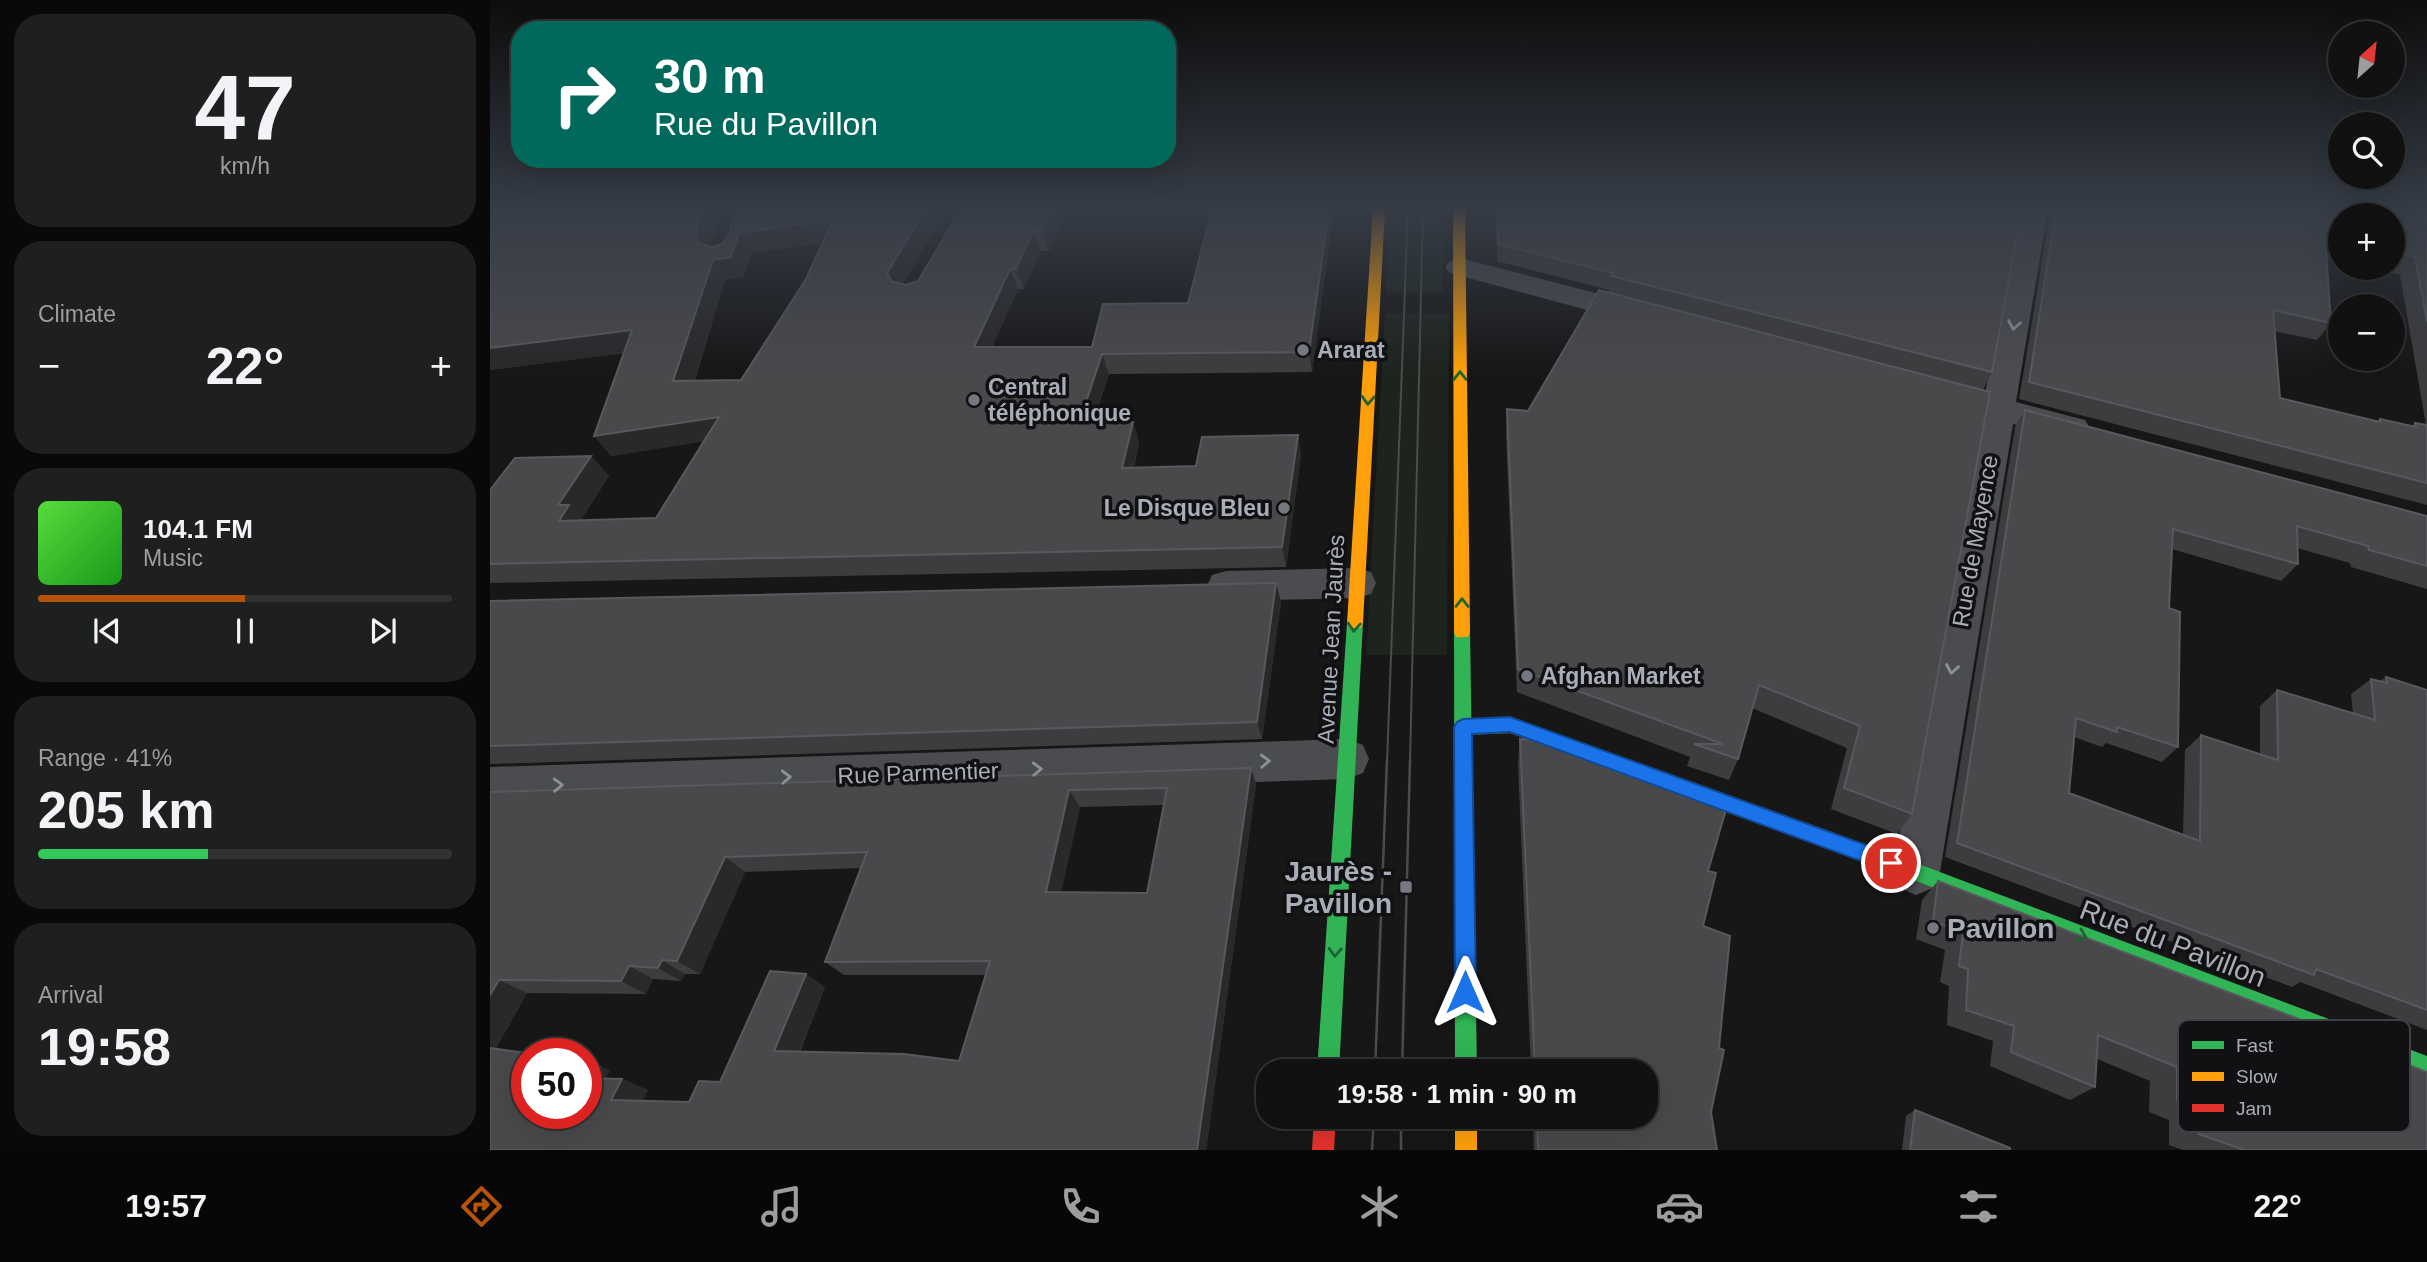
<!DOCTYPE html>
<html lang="en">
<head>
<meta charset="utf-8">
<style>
  body { margin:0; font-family:Helvetica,sans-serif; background:#1e1f1f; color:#f1f3f6; height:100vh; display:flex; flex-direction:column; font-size:26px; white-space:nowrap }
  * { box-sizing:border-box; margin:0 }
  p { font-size:23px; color:#9c9d9f }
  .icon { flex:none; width:38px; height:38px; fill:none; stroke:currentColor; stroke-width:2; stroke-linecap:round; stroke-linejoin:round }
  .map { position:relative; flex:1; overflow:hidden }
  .details { display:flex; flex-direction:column; gap:14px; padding:14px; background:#090909; width:490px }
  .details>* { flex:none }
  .banner { position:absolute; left:21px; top:21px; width:665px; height:147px; border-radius:28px; box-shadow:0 7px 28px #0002,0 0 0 2px #303131; background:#00695c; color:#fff; overflow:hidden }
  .needle { width:46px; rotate:27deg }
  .controls { position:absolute; left:1838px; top:21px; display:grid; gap:14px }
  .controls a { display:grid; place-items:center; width:77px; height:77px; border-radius:50%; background:#111; box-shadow:0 7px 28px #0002,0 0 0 2px #303131; font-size:35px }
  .speed { position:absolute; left:21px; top:1038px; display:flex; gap:14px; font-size:35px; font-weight:700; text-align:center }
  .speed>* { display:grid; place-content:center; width:91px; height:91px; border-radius:50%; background:#111; box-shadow:0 7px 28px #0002,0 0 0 2px #303131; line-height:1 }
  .speed .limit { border:10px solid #d22; background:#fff; color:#111 }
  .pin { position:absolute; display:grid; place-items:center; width:60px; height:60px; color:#fff; margin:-30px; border:4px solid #fff; border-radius:50%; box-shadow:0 2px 7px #0007 }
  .me { position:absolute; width:77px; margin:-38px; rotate:0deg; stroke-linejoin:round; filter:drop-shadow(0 0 5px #0008) }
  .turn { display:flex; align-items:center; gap:24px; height:147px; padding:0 28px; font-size:32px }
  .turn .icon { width:91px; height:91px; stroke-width:2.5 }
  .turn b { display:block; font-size:49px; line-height:60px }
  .big { font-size:52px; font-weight:800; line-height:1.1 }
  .details .card { flex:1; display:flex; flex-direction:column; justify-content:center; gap:10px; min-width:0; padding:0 24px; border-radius:28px; background:#1e1f1f }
  .details .dial { align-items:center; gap:0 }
  .dial b { font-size:91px; line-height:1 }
  .song { display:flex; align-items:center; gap:21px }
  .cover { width:84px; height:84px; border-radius:10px; background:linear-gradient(135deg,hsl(110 70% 55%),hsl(120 70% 35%)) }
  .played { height:7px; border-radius:4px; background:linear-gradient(90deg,#b45309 50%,#303131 50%) }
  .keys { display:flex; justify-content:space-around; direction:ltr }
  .heat { display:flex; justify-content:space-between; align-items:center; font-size:38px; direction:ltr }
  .charge { height:10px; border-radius:5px; background:linear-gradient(90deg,#34c759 41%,#303131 0) }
  .trip { position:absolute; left:766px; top:1059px; width:402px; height:70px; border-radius:28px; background:#111; box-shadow:0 7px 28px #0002,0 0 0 2px #303131; font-weight:800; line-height:70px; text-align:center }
  .tabs { display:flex; height:112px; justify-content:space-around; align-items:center; background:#070707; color:#9c9d9f }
  .tabs .icon { width:49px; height:49px }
  .tabs .selected { color:#b45309 }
  .tabs b { font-size:32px; color:#f1f3f6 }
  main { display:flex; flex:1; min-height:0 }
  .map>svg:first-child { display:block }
  .green { fill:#1d241e }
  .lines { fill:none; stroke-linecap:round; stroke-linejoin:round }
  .street { fill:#4b4c50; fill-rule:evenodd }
  .fast { fill:#30b455; fill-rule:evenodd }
  .slow { fill:#ff9f0a; fill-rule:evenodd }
  .jam { fill:#e5322d; fill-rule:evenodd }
  .tram-far1 { stroke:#4b4c4f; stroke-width:2 }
  .tram { stroke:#4b4c4f; stroke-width:2.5 }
  .wall { fill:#3d3d3f; fill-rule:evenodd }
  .shaded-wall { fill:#29292a }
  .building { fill:#49494c; stroke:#58595d; stroke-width:2; fill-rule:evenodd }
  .oneway { stroke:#8c9099 }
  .oneway2 { stroke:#206234 }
  .route { fill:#1a73e8; stroke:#114b97; stroke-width:2 }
  .poi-dot { fill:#757880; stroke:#111113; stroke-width:2.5 }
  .labels { text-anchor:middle; stroke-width:7; stroke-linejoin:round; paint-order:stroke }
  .poi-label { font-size:23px; font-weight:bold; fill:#a8adb8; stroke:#111113; text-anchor:start }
  .street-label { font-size:23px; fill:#a8adb8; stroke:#111113 }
  .near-poi-label { font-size:28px; font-weight:bold; fill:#a8adb8; stroke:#111113; text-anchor:end }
  .near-street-label { font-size:28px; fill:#a8adb8; stroke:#111113 }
  .key { fill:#111113; stroke:#3e4045; stroke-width:2 }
  .key-label { font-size:19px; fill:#a8adb8 }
</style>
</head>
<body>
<main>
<section class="details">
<div class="card dial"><b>47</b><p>km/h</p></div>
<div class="card"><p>Climate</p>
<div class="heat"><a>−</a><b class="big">22°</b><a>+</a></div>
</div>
<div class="card">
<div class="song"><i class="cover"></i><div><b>104.1 FM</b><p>Music</p></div></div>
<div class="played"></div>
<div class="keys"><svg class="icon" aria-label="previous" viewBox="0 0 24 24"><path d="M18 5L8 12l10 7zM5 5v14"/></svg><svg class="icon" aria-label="pause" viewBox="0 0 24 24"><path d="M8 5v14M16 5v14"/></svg><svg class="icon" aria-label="next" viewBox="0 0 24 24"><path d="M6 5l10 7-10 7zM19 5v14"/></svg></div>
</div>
<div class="card"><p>Range · 41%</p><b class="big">205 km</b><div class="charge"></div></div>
<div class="card"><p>Arrival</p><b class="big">19:58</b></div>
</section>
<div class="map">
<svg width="1937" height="1150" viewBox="0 0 1937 1150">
  <rect width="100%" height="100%" fill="#171717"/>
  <g class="green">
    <path d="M 902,209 L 953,209 L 953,293 L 896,293 Z"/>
    <path d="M 895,313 L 959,313 L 957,655 L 876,655 Z"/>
  </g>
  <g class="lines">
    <g class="street">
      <path d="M 1530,209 L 1558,209 L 1526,402 L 1595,420 L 1600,428 L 1595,436 L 1583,440 L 1523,424 L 1450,872 L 1443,888 L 1426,895 L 1409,888 L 1402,872 L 1490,415 L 1436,401 L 1431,393 L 1436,385 L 1448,382 L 1495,394 Z"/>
      <path d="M 970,258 L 1164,308 L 1168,315 L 1164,322 L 1153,325 L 960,273 L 955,267 L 960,261 Z"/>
      <path d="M 867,568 L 881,572 L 886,583 L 881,594 L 867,598 L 736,601 L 722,597 L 717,586 L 722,575 L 736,571 Z"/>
      <path d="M 857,739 L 873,745 L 879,759 L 873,773 L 857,779 L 0,807 L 0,767 Z"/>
    </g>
    <g class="fast">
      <path d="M 865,616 L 871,618 L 873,623 L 849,1071 L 827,1071 L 857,623 L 859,618 Z"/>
      <path d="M 972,625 L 978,627 L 980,632 L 987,1071 L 965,1071 L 964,632 L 966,627 Z"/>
      <path d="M 1189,778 L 1426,863 L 1937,1056 L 1937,1078 L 1426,881 L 1183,792 L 1180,786 L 1183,780 Z"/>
    </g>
    <g class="slow">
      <path d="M 883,209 L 895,209 L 873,623 L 871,628 L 859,628 L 857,623 Z"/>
      <path d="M 963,209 L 975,209 L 980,632 L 978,637 L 966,637 L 964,632 Z"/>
      <path d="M 1020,717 L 1115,751 L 1118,757 L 1115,763 L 1109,765 L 1020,733 L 973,735 L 967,732 L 964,727 L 967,722 L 973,719 Z"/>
      <rect x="965" y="1116" width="22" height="34"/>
    </g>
    <path class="jam" d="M 824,1116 L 846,1116 L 844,1150 L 822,1150 Z"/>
    <g class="tram-far1">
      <path d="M 897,762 L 918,209"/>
      <path d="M 920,762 L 933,209"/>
    </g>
    <g class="tram">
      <path d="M 885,1071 L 897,760"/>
      <path d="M 912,1071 L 920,760"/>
      <path d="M 911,1116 L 911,1150"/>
      <path d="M 882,1150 L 884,1116"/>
    </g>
  </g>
  <g class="wall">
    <path d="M 0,209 L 222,247 L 232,244 L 238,237 L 246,209 L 457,209 L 412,285 L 415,285 L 428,281 L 471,209 L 577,209 L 559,251 L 550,251 L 534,289 L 528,289 L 502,347 L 602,347 L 698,303 L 844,209 L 822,372 L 619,374 L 603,423 L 643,422 L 649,442 L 644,468 L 706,466 L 808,435 L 811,455 L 796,567 L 0,583 L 0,490 L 101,456 L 119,476 L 92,518 L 93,520 L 166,518 L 214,441 L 121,456 L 134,353 L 0,370 ZM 332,243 L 316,279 L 251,380 L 205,380 L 235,280 L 253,277 L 261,253 Z"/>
    <path d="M 1006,209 L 1532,209 L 1502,372 L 1493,390 L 1422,814 L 1407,834 L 1341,809 L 1357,748 L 1262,708 L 1248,759 L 1239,780 L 1197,766 L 1200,757 L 1027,692 L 1016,434 L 1017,409 L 1038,411 L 1119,292 L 1119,290 L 1007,261 Z"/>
    <path d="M 1561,209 L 1937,209 L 1937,217 L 1915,212 L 1915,213 L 1937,218 L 1937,505 L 1529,399 ZM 1850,215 L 1902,215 L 1902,268 L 1881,268 L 1910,275 L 1936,425 L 1925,423 L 1922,426 L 1890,419 L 1887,421 L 1790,398 L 1784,331 L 1827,340 L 1841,323 L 1836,257 L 1850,260 Z"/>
    <path d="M 1535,410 L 1937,516 L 1937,589 L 1861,567 L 1860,563 L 1807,548 L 1808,564 L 1791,581 L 1682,549 L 1679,608 L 1688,747 L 1672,762 L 1616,743 L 1612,747 L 1584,737 L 1579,793 L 1693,835 L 1695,750 L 1711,735 L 1770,754 L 1770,706 L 1787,690 L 1863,713 L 1861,694 L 1881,679 L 1890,681 L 1896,677 L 1937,690 L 1937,1030 L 1810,982 L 1802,987 L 1455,857 L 1525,427 Z"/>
    <path d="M 786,583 L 791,602 L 772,739 L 0,764 L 0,601 Z"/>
    <path d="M 1030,739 L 1218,871 L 1213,926 L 1221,1112 L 1227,1150 L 1044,1150 L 1043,1116 L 1157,1116 L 1157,1071 L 1041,1071 L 1028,764 Z"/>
    <path d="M 761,768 L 766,785 L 716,1150 L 0,1150 L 0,792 ZM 674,805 L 657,893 L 571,892 L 590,807 ZM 370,868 L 335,962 L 354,975 L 496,975 L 469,1061 L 310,1052 L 335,987 L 230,1082 L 199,1102 L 152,1101 L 158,1090 L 132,1079 L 116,1078 L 120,1070 L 6,1048 L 37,993 L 156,994 L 163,979 L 191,981 L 195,974 L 210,974 L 255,872 Z"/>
    <path d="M 1448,881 L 1813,1023 L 1937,1150 L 1693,1150 L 1679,1145 L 1679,1120 L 1659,1112 L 1660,1081 L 1607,1059 L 1605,1087 L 1580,1100 L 1500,1066 L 1503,1041 L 1457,1025 L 1459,986 L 1450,982 L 1455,950 L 1426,939 L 1432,900 Z"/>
    <path d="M 1425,1110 L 1520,1150 L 1412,1150 L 1416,1116 Z"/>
  </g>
  <g class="shaded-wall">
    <path d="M 213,209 L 231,209 L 218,256 L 205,237 Z"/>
    <path d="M 436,209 L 457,209 L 407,293 L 397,273 Z"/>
    <path d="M 562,209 L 577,209 L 559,251 L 552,231 Z"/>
    <path d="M 839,209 L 844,209 L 822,372 L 819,352 Z"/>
    <path d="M 343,220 L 353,240 L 261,253 L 253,277 L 235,280 L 198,401 L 183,381 L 223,260 L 249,233 Z"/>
    <path d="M 543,231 L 550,251 L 534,289 L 526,269 Z"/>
    <path d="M 520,269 L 528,289 L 493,367 L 484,347 Z"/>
    <path d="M 142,330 L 157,350 L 0,370 L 0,348 Z"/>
    <path d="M 612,354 L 619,374 L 597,443 L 589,423 Z"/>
    <path d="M 229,417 L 244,437 L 121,456 L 104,436 Z"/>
    <path d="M 643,422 L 649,442 L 639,488 L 632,468 Z"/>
    <path d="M 808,435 L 811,455 L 796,567 L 792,547 Z"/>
    <path d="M 101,456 L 119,476 L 92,518 L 98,525 L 69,521 L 68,505 Z"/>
    <path d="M 786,583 L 791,602 L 772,739 L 767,722 Z"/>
    <path d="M 761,768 L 766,785 L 716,1150 L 707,1150 Z"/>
    <path d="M 579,790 L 590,807 L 568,907 L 556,892 Z"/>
    <path d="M 235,857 L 255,872 L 210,974 L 187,961 Z"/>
    <path d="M 172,960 L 195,974 L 191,981 L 168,968 Z"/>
    <path d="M 139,966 L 163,979 L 156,994 L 131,981 Z"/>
    <path d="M 316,974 L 335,987 L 305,1063 L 284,1051 Z"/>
    <path d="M 9,980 L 37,993 L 2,1056 L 0,1055 L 0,995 Z"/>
    <path d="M 96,1060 L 120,1070 L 111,1088 L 96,1082 Z"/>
    <path d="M 132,1079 L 158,1090 L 148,1111 L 121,1100 Z"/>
  </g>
  <g class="building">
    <path d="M 0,209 L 213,209 L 205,237 L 210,244 L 222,247 L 232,244 L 238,237 L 246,209 L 436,209 L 397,273 L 401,281 L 415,285 L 428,281 L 471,209 L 562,209 L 552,231 L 543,231 L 526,269 L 520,269 L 484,347 L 602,347 L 613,304 L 698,303 L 722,209 L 839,209 L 819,352 L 612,354 L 589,423 L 643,422 L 632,468 L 706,466 L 712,437 L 808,435 L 792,547 L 0,564 L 0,490 L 25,458 L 101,456 L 68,505 L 79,505 L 69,521 L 166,518 L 229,417 L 104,436 L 142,330 L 0,348 ZM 343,220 L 316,279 L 251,380 L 183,381 L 223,260 L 241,257 L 249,233 Z"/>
    <path d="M 1007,209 L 1532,209 L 1502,372 L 1121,276 L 1123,273 L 1008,244 Z"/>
    <path d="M 1566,209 L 1914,209 L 1915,213 L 1937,218 L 1937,322 L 1925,257 L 1902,252 L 1902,215 L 1850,215 L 1850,240 L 1835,236 L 1841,323 L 1783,310 L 1790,398 L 1890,422 L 1890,419 L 1926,427 L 1925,423 L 1937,425 L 1937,483 L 1539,382 Z"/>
    <path d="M 1109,290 L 1500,392 L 1422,814 L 1354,788 L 1370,726 L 1269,685 L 1248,759 L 1204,744 L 1233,744 L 1028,669 L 1017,409 L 1038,411 Z"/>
    <path d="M 1535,410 L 1937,516 L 1937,566 L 1879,550 L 1878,546 L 1807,526 L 1808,564 L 1683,529 L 1679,608 L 1690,612 L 1688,747 L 1627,727 L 1627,732 L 1586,718 L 1579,793 L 1710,841 L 1711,735 L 1788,760 L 1787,690 L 1885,720 L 1881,679 L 1897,683 L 1896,677 L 1937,690 L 1937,1010 L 1826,969 L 1824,975 L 1467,843 Z"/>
    <path d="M 786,583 L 767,722 L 0,746 L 0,601 Z"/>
    <path d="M 1030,739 L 1071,740 L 1236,800 L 1238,803 L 1218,871 L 1226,873 L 1213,926 L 1240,936 L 1229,1048 L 1234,1050 L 1221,1112 L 1227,1150 L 1048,1150 L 1047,1116 L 1157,1116 L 1157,1071 L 1045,1071 Z"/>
    <path d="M 761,768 L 707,1150 L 0,1150 L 0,1048 L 45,1054 L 37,1054 L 37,1113 L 96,1113 L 96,1078 L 132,1079 L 121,1100 L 199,1102 L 209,1081 L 230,1082 L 280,971 L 316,974 L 284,1051 L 414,1054 L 469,1061 L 500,961 L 335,962 L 377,852 L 235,857 L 187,961 L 172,960 L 168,968 L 139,966 L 131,981 L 9,980 L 0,995 L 0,792 ZM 677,788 L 657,893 L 556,892 L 579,790 Z"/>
    <path d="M 1448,881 L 1814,1021 L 1813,1023 L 1937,1072 L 1937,1150 L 1754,1150 L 1709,1134 L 1708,1108 L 1687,1100 L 1687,1067 L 1608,1035 L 1605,1087 L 1521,1052 L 1524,1026 L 1476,1010 L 1478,969 L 1469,966 L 1473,933 L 1443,921 Z"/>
    <path d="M 1425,1110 L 1520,1148 L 1520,1150 L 1420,1150 Z"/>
  </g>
  <defs><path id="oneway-chevron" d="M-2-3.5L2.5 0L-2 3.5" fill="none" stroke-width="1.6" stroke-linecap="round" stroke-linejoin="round" transform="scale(1.75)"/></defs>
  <g class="oneway">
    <use href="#oneway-chevron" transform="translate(1524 325) rotate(100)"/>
    <use href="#oneway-chevron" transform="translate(1462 669) rotate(100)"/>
    <use href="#oneway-chevron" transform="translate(775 761) rotate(-2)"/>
    <use href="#oneway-chevron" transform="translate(547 769) rotate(-2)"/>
    <use href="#oneway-chevron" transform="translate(296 777) rotate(-2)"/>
    <use href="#oneway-chevron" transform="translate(68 785) rotate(-2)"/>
  </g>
  <g class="oneway2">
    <use href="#oneway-chevron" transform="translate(970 376) rotate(-90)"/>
    <use href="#oneway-chevron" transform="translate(878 400) rotate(93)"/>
    <use href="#oneway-chevron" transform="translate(972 603) rotate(-90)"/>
    <use href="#oneway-chevron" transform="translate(864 627) rotate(94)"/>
    <use href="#oneway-chevron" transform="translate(1592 936) rotate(21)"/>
    <use href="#oneway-chevron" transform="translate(845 952) rotate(93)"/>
  </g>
  <linearGradient id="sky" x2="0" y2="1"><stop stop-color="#0d0d0d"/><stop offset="0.56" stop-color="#363c47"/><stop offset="1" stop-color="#363c47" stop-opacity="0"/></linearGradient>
  <rect width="1937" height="370" fill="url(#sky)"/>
  <path class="route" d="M 1020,717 L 1401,854 L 1407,856 L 1410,863 L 1407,869 L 1401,872 L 1020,732 L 982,734 L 986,992 L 983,999 L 975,1002 L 968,999 L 965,992 L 964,727 L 967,722 L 973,719 Z"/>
  <g class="poi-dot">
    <circle cx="813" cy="350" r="7"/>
    <circle cx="484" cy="400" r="7"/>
    <circle cx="794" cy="508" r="7"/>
    <circle cx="1037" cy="676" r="7"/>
    <rect x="909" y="880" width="14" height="14" rx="3.5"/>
    <circle cx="1443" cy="928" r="7"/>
  </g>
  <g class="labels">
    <g class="poi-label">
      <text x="827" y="358">Ararat</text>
      <text x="498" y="395">Central<tspan x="498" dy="26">téléphonique</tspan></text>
      <text x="780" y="516" text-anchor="end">Le Disque Bleu</text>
      <text x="1051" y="684">Afghan Market</text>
    </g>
    <g class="street-label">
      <text transform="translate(1485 541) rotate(-80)" y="8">Rue de Mayence</text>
      <text transform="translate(841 639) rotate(-87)" y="8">Avenue Jean Jaurès</text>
      <text transform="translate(428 773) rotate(-2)" y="8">Rue Parmentier</text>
    </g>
    <g class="near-poi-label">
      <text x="902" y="881">Jaurès -<tspan x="902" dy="32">Pavillon</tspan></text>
      <text x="1457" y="938" text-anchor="start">Pavillon</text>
    </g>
    <g class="near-street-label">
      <text transform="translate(1683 943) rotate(21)" y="10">Rue du Pavillon</text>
    </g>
  </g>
  <rect x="1688" y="1020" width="232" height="112" rx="10" class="key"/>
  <rect x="1702" y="1041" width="32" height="8" fill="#30b455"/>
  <rect x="1702" y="1072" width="32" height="9" fill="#ff9f0a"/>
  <rect x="1702" y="1104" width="32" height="8" fill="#e5322d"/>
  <g class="key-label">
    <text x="1746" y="1052">Fast</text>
    <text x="1746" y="1083">Slow</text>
    <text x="1746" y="1115">Jam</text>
  </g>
</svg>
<div class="controls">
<a><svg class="needle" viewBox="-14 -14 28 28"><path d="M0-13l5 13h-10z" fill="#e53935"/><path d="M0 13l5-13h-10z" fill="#9c9d9f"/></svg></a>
<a><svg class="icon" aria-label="search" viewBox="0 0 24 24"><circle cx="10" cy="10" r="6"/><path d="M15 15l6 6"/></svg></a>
<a>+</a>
<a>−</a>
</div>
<div class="speed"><div class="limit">50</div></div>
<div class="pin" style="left:1401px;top:863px;background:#d93025"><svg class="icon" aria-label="arrive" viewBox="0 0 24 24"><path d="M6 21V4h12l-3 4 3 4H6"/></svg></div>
<svg class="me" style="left:975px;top:992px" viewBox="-20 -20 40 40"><path d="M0-17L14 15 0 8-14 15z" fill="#1a73e8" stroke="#fff" stroke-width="4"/></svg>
<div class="trip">19:58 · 1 min · 90 m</div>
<div class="banner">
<div class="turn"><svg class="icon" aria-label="right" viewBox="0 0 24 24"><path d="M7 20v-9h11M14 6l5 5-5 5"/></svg><div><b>30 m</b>Rue du Pavillon</div></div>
</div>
</div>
</main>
<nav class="tabs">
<b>19:57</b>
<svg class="icon selected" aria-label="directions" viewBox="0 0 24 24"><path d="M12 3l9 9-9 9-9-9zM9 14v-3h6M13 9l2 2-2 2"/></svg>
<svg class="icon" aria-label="music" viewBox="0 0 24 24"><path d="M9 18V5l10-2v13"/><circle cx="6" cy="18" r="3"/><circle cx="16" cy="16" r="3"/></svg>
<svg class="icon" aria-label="phone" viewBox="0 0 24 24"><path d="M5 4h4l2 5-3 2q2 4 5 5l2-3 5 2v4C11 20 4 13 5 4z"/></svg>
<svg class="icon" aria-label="climate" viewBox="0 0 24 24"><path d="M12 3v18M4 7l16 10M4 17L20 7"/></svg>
<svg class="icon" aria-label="car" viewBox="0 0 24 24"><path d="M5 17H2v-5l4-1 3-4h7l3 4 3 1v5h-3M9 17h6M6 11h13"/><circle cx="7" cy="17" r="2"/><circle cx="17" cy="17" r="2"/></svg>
<svg class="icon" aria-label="filters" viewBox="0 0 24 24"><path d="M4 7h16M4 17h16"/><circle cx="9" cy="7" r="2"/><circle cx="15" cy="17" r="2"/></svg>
<b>22°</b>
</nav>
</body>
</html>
